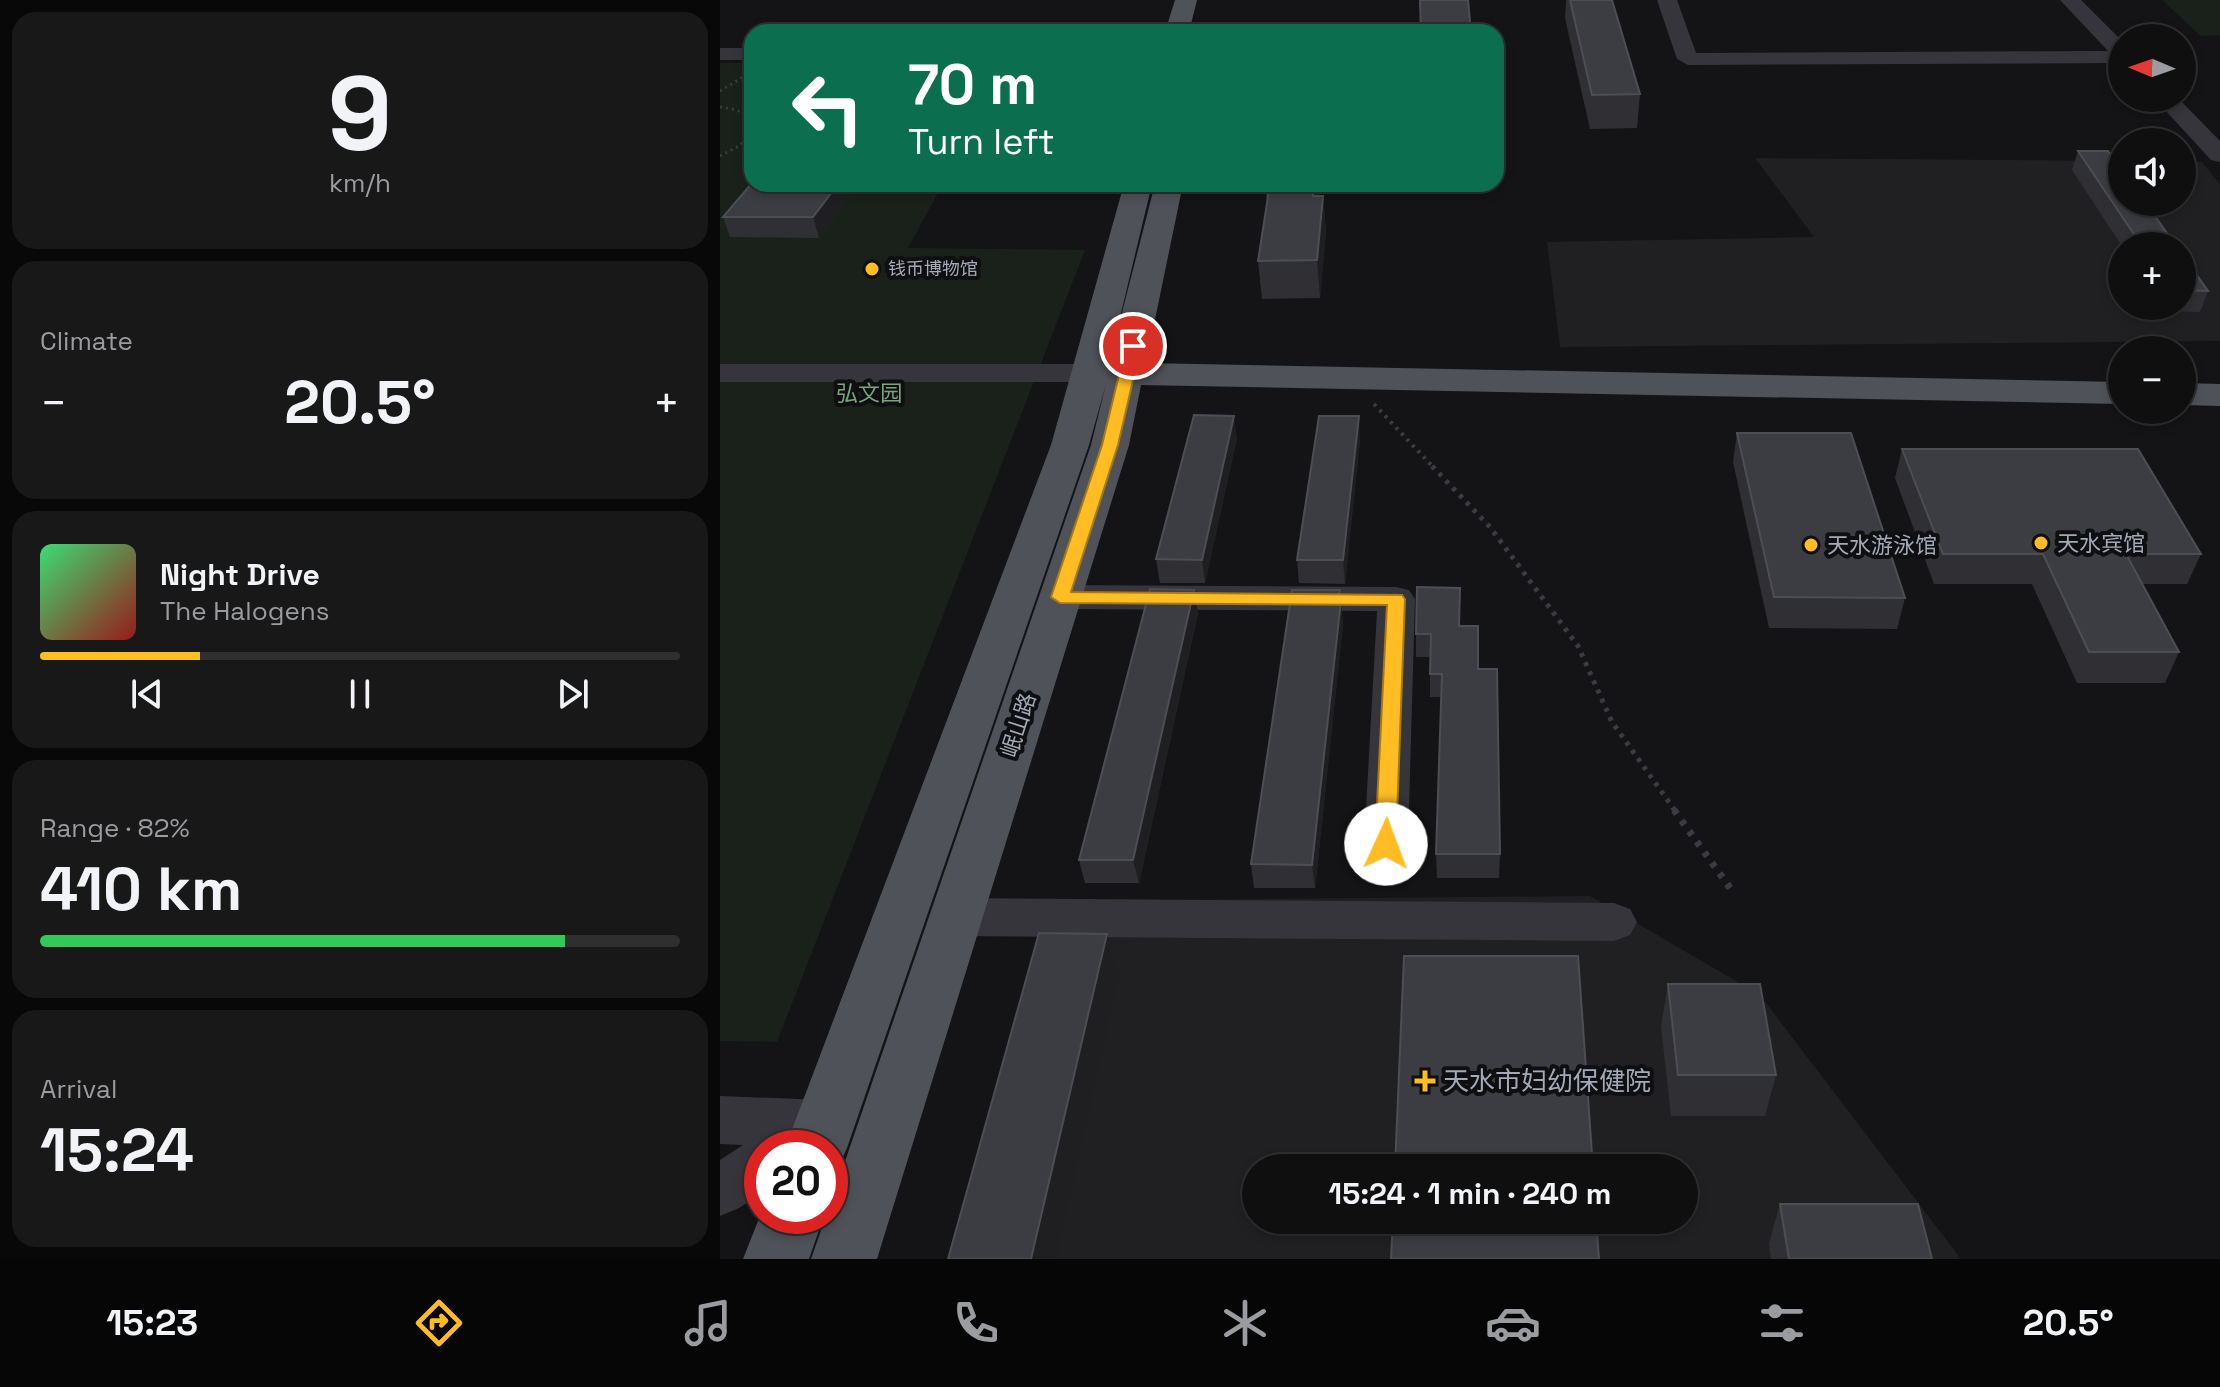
<!DOCTYPE html>
<html lang="en">
<head>
<meta charset="utf-8">
<style>
  body { margin:0; font-family:"Space Grotesk","Noto Sans SC",sans-serif; background:#181819; color:#f1f3f6; height:100vh; display:flex; flex-direction:column; font-size:30px; white-space:nowrap }
  * { box-sizing:border-box; margin:0 }
  p { font-size:26px; color:#9b9c9f }
  .icon { flex:none; width:44px; height:44px; fill:none; stroke:currentColor; stroke-width:2; stroke-linecap:round; stroke-linejoin:round }
  .map { position:relative; flex:1; overflow:hidden }
  .side { display:flex; flex-direction:column; gap:12px; padding:12px; background:#080809; width:720px }
  .side>* { flex:none }
  .hud { position:absolute; left:24px; top:24px; width:760px; height:168px; border-radius:24px; box-shadow:0 4px 12px #0003,0 0 0 2px #2f2f30; background:#0b6e4f; color:#fff; overflow:hidden }
  .needle { width:52px; rotate:272deg }
  .buttons { position:absolute; left:1388px; top:24px; display:grid; gap:16px }
  .buttons a { display:grid; place-items:center; width:88px; height:88px; border-radius:50%; background:#0f0f10; box-shadow:0 4px 12px #0003,0 0 0 2px #2f2f30; font-size:40px }
  .speed { position:absolute; left:24px; top:1130px; display:flex; gap:16px; font-size:40px; font-weight:700; text-align:center }
  .speed>* { display:grid; place-content:center; width:104px; height:104px; border-radius:50%; background:#0f0f10; box-shadow:0 4px 12px #0003,0 0 0 2px #2f2f30; line-height:1 }
  .speed .limit { border:12px solid #d22; background:#fff; color:#111 }
  .pin { position:absolute; display:grid; place-items:center; width:68px; height:68px; color:#fff; margin:-34px; border:4px solid #fff; border-radius:50%; box-shadow:0 2px 8px #0007 }
  .me { position:absolute; width:88px; margin:-44px; rotate:2deg; stroke-linejoin:round; filter:drop-shadow(0 0 6px #0008) }
  .turn { display:flex; align-items:center; gap:28px; height:168px; padding:0 32px; font-size:36px }
  .turn .icon { width:104px; height:104px; stroke-width:2.5 }
  .turn b { display:block; font-size:56px; line-height:68px }
  .big { font-size:60px; font-weight:600; line-height:1.1 }
  .side .tile { flex:1; display:flex; flex-direction:column; justify-content:center; gap:12px; min-width:0; padding:0 28px; border-radius:24px; background:#181819 }
  .side .dial { align-items:center; gap:0 }
  .dial b { font-size:104px; line-height:1 }
  .song { display:flex; align-items:center; gap:24px }
  .cover { width:96px; height:96px; border-radius:12px; background:linear-gradient(135deg,hsl(140 70% 55%),hsl(0 70% 35%)) }
  .played { height:8px; border-radius:4px; background:linear-gradient(90deg,#ffbd23 25%,#2f2f30 25%) }
  .keys { display:flex; justify-content:space-around; direction:ltr }
  .heat { display:flex; justify-content:space-between; align-items:center; font-size:44px; direction:ltr }
  .charge { height:12px; border-radius:6px; background:linear-gradient(90deg,#34c759 82%,#2f2f30 0) }
  .trip { position:absolute; left:522px; top:1154px; width:456px; height:80px; border-radius:40px; background:#0f0f10; box-shadow:0 4px 12px #0003,0 0 0 2px #2f2f30; font-weight:600; line-height:80px; text-align:center }
  .tabs { display:flex; height:128px; justify-content:space-around; align-items:center; background:#060606; color:#9b9c9f }
  .tabs .icon { width:56px; height:56px }
  .tabs .selected { color:#ffbd23 }
  .tabs b { font-size:36px; color:#f1f3f6 }
  main { display:flex; flex:1; min-height:0 }
  .map>svg:first-child { display:block }
  .built { fill:#202023; fill-rule:evenodd }
  .green { fill:#1a211b }
  .lines { fill:none; stroke-linecap:round; stroke-linejoin:round }
  .path-far3 { stroke:#3a3c42; stroke-width:3; stroke-dasharray:2 4; stroke-linecap:butt }
  .path-far2 { stroke:#3a3c42; stroke-width:4; stroke-dasharray:3 5; stroke-linecap:butt }
  .path-far1 { stroke:#3a3c42; stroke-width:5; stroke-dasharray:4 6; stroke-linecap:butt }
  .path { stroke:#3a3c42; stroke-width:7; stroke-dasharray:5 8; stroke-linecap:butt }
  .minor { fill:#35353b; fill-rule:evenodd }
  .major { fill:#50525a; fill-rule:evenodd }
  .wall { fill:#303034 }
  .shaded-wall { fill:#1f1f22 }
  .building { fill:#3c3d42; stroke:#4c4e54; stroke-width:2 }
  .route { fill:#ffbd23; stroke:#a67b17; stroke-width:2 }
  .poi-dot { fill:#ffbd23; stroke:#0f0f11; stroke-width:3 }
  .labels { text-anchor:middle; stroke-width:8; stroke-linejoin:round; paint-order:stroke }
  .far-poi-label { font-size:18px; fill:#a4a9b7; stroke:#0f0f11; text-anchor:start }
  .park-label { font-size:22px; fill:#7aa47e; stroke:#0f0f11 }
  .poi-label { font-size:22px; fill:#a4a9b7; stroke:#0f0f11; text-anchor:start }
  .street-label { font-size:22px; fill:#a4a9b7; stroke:#0f0f11 }
  .near-poi-label { font-size:26px; fill:#a4a9b7; stroke:#0f0f11; text-anchor:start }
</style>
</head>
<body>
<main>
<section class="side">
<div class="tile dial"><b>9</b><p>km/h</p></div>
<div class="tile"><p>Climate</p>
<div class="heat"><a>−</a><b class="big">20.5°</b><a>+</a></div>
</div>
<div class="tile">
<div class="song"><i class="cover"></i><div><b>Night Drive</b><p>The Halogens</p></div></div>
<div class="played"></div>
<div class="keys"><svg class="icon" aria-label="previous" viewBox="0 0 24 24"><path d="M18 5L8 12l10 7zM5 5v14"/></svg><svg class="icon" aria-label="pause" viewBox="0 0 24 24"><path d="M8 5v14M16 5v14"/></svg><svg class="icon" aria-label="next" viewBox="0 0 24 24"><path d="M6 5l10 7-10 7zM19 5v14"/></svg></div>
</div>
<div class="tile"><p>Range · 82%</p><b class="big">410 km</b><div class="charge"></div></div>
<div class="tile"><p>Arrival</p><b class="big">15:24</b></div>
</section>
<div class="map">
<svg width="1500" height="1259" viewBox="0 0 1500 1259">
  <rect width="100%" height="100%" fill="#141416"/>
  <g class="built">
    <path d="M 1035,158 L 1402,161 L 1402,202 L 1462,202 L 1462,161 L 1482,162 L 1500,184 L 1500,341 L 840,347 L 827,242 L 1094,237 ZM 1402,246 L 1462,246 L 1462,306 L 1402,306 Z"/>
    <path d="M 870,896 L 1040,995 L 1241,1259 L 260,1259 L 351,901 ZM 536,1168 L 964,1168 L 964,1220 L 536,1220 Z"/>
  </g>
  <g class="green">
    <path d="M 1442,0 L 1500,0 L 1500,35 L 1481,36 Z"/>
    <path d="M 0,63 L 32,63 L 32,184 L 223,184 L 188,248 L 365,250 L 57,1042 L 0,1041 Z"/>
  </g>
  <g class="lines">
    <g class="path-far3">
      <path d="M 0,91 L 23,77"/>
      <path d="M 0,107 L 17,110 L 32,120"/>
      <path d="M 25,114 L 32,108"/>
      <path d="M 0,156 L 19,146 L 32,134"/>
    </g>
    <path class="path-far2" d="M 654,404 L 714,468"/>
    <path class="path-far1" d="M 712,466 L 770,527 L 858,646 L 892,722 L 956,812"/>
    <path class="path" d="M 954,810 L 1013,892"/>
    <g class="minor">
      <path d="M 937,0 L 957,0 L 976,53 L 1388,51 L 1340,0 L 1361,0 L 1402,41 L 1402,63 L 968,65 L 957,59 Z"/>
      <rect x="0" y="48" width="32" height="12"/>
      <path d="M 1434,98 L 1458,98 L 1500,141 L 1500,162 L 1491,160 Z"/>
      <path d="M 0,364 L 369,364 L 380,367 L 384,373 L 380,379 L 369,382 L 0,382 Z"/>
      <path d="M 340,585 L 676,587 L 689,590 L 695,599 L 688,844 L 682,856 L 666,861 L 650,856 L 644,844 L 657,611 L 340,609 L 327,606 L 321,597 L 327,588 Z"/>
      <path d="M 235,898 L 894,903 L 910,909 L 917,922 L 910,935 L 894,941 L 235,936 L 219,930 L 212,917 L 219,904 Z"/>
      <path d="M 0,1096 L 105,1100 L 124,1107 L 131,1124 L 124,1141 L 106,1148 L 42,1148 L 42,1193 L 19,1208 L 0,1216 L 0,1160 L 23,1145 L 0,1144 Z"/>
    </g>
    <g class="major">
      <path d="M 455,0 L 477,0 L 469,32 L 445,32 Z"/>
      <path d="M 404,184 L 432,184 L 389,363 L 435,184 L 463,184 L 426,363 L 1402,382 L 1402,404 L 421,385 L 409,445 L 157,1259 L 91,1259 L 106,1216 L 110,1216 L 110,1205 L 371,445 L 386,384 L 369,445 L 127,1148 L 118,1168 L 110,1171 L 110,1148 L 65,1148 L 331,445 Z"/>
      <path d="M 1462,383 L 1500,384 L 1500,406 L 1462,405 Z"/>
      <path d="M 42,1211 L 42,1216 L 104,1216 L 89,1259 L 23,1259 Z"/>
    </g>
  </g>
  <g class="wall">
    <path d="M 846,0 L 892,0 L 920,94 L 917,128 L 870,129 L 845,18 Z"/>
    <path d="M 1358,151 L 1456,246 L 1402,246 L 1352,170 Z"/>
    <path d="M 32,184 L 139,184 L 99,238 L 10,237 L 3,217 Z"/>
    <path d="M 545,184 L 600,184 L 599,196 L 603,196 L 606,232 L 600,298 L 542,299 L 538,261 L 547,204 Z"/>
    <path d="M 1462,254 L 1488,291 L 1480,312 L 1445,311 L 1441,306 L 1462,306 Z"/>
    <path d="M 1017,433 L 1185,598 L 1177,629 L 1049,628 L 1013,462 Z"/>
    <path d="M 517,438 L 485,583 L 440,583 L 436,559 Z"/>
    <path d="M 640,439 L 625,584 L 579,583 L 577,560 Z"/>
    <path d="M 1182,449 L 1481,554 L 1467,584 L 1422,584 L 1459,652 L 1445,683 L 1357,683 L 1312,584 L 1214,584 L 1175,478 Z"/>
    <path d="M 474,590 L 478,613 L 419,883 L 365,883 L 359,860 Z"/>
    <path d="M 620,590 L 623,624 L 595,888 L 534,888 L 531,864 Z"/>
    <path d="M 740,626 L 758,669 L 780,854 L 779,878 L 717,878 L 716,854 L 721,697 L 710,697 L 710,657 L 696,657 L 696,634 Z"/>
    <path d="M 948,984 L 1056,1075 L 1045,1116 L 951,1116 L 941,1026 Z"/>
    <path d="M 1060,1204 L 1212,1259 L 1051,1259 L 1049,1243 Z"/>
  </g>
  <g class="shaded-wall">
    <path d="M 118,184 L 139,184 L 99,238 L 93,217 Z"/>
    <path d="M 594,184 L 600,184 L 596,233 L 593,196 Z"/>
    <path d="M 603,196 L 606,232 L 600,298 L 597,260 Z"/>
    <path d="M 514,416 L 517,438 L 485,583 L 482,560 Z"/>
    <path d="M 639,416 L 640,439 L 625,584 L 623,560 Z"/>
    <path d="M 474,590 L 478,613 L 419,883 L 413,860 Z"/>
    <path d="M 620,590 L 623,624 L 595,888 L 592,865 Z"/>
    <path d="M 387,934 L 399,976 L 336,1259 L 311,1259 Z"/>
  </g>
  <g class="building">
    <path d="M 700,0 L 748,0 L 751,32 L 701,32 Z"/>
    <path d="M 850,0 L 892,0 L 920,94 L 872,95 Z"/>
    <path d="M 1358,151 L 1388,151 L 1402,170 L 1402,202 L 1425,202 L 1456,246 L 1422,246 Z"/>
    <path d="M 32,183 L 32,184 L 118,184 L 93,217 L 3,217 Z"/>
    <path d="M 550,184 L 594,184 L 593,196 L 603,196 L 597,260 L 538,261 Z"/>
    <path d="M 1462,254 L 1488,291 L 1462,290 Z"/>
    <path d="M 474,415 L 514,416 L 482,560 L 436,559 Z"/>
    <path d="M 599,416 L 639,416 L 623,560 L 577,560 Z"/>
    <path d="M 1017,433 L 1131,433 L 1185,598 L 1054,597 Z"/>
    <path d="M 1182,449 L 1418,449 L 1481,554 L 1406,554 L 1459,652 L 1369,652 L 1323,554 L 1223,554 Z"/>
    <path d="M 697,587 L 740,588 L 739,626 L 758,626 L 758,669 L 777,669 L 780,854 L 716,854 L 722,674 L 710,674 L 711,634 L 696,634 Z"/>
    <path d="M 430,589 L 474,590 L 413,860 L 359,860 Z"/>
    <path d="M 572,590 L 620,590 L 618,600 L 621,600 L 592,865 L 531,864 Z"/>
    <path d="M 319,933 L 387,934 L 311,1259 L 228,1259 Z"/>
    <path d="M 684,956 L 858,956 L 873,1168 L 675,1168 Z"/>
    <path d="M 948,984 L 1040,984 L 1056,1075 L 958,1075 Z"/>
    <path d="M 1060,1204 L 1198,1204 L 1212,1259 L 1069,1259 Z"/>
    <path d="M 673,1220 L 876,1220 L 879,1259 L 671,1259 Z"/>
  </g>
  <path class="route" d="M 413,342 L 421,346 L 398,445 L 351,592 L 682,595 L 685,599 L 676,844 L 673,850 L 666,852 L 658,850 L 655,844 L 667,605 L 340,603 L 331,597 L 382,445 L 406,346 Z"/>
  <g class="poi-dot">
    <circle cx="152" cy="269" r="8"/>
    <circle cx="1321" cy="543" r="8"/>
    <circle cx="1091" cy="545" r="8"/>
    <path d="M701 1069h8v8h8v8h-8v8h-8v-8h-8v-8h8z"/>
  </g>
  <g class="labels">
    <g class="far-poi-label">
      <text x="168" y="275">钱币博物馆</text>
    </g>
    <g class="park-label">
      <text x="149" y="401">弘文园</text>
    </g>
    <g class="poi-label">
      <text x="1337" y="551">天水宾馆</text>
      <text x="1107" y="553">天水游泳馆</text>
    </g>
    <g class="street-label">
      <text transform="translate(298 725) rotate(-72)" y="8">岷山路</text>
    </g>
    <g class="near-poi-label">
      <text x="723" y="1090">天水市妇幼保健院</text>
    </g>
  </g>
</svg>
<div class="buttons">
<a><svg class="needle" viewBox="-14 -14 28 28"><path d="M0-13l5 13h-10z" fill="#e53935"/><path d="M0 13l5-13h-10z" fill="#9b9c9f"/></svg></a>
<a><svg class="icon" aria-label="sound" viewBox="0 0 24 24"><path d="M4 9h4l5-4v14l-5-4H4zM17 9q2 3 0 6"/></svg></a>
<a>+</a>
<a>−</a>
</div>
<div class="speed"><div class="limit">20</div></div>
<div class="pin" style="left:413px;top:346px;background:#d93025"><svg class="icon" aria-label="arrive" viewBox="0 0 24 24"><path d="M6 21V4h12l-3 4 3 4H6"/></svg></div>
<svg class="me" style="left:666px;top:844px" viewBox="-20 -20 40 40"><circle r="19" fill="#fff"/><path d="M0-13L10 11 0 6-10 11z" fill="#ffbd23"/></svg>
<div class="trip">15:24 · 1 min · 240 m</div>
<div class="hud">
<div class="turn"><svg class="icon" aria-label="left" viewBox="0 0 24 24"><path d="M17 20v-9H6M10 6l-5 5 5 5"/></svg><div><b>70 m</b>Turn left</div></div>
</div>
</div>
</main>
<nav class="tabs">
<b>15:23</b>
<svg class="icon selected" aria-label="directions" viewBox="0 0 24 24"><path d="M12 3l9 9-9 9-9-9zM9 14v-3h6M13 9l2 2-2 2"/></svg>
<svg class="icon" aria-label="music" viewBox="0 0 24 24"><path d="M9 18V5l10-2v13"/><circle cx="6" cy="18" r="3"/><circle cx="16" cy="16" r="3"/></svg>
<svg class="icon" aria-label="phone" viewBox="0 0 24 24"><path d="M5 4h4l2 5-3 2q2 4 5 5l2-3 5 2v4C11 20 4 13 5 4z"/></svg>
<svg class="icon" aria-label="climate" viewBox="0 0 24 24"><path d="M12 3v18M4 7l16 10M4 17L20 7"/></svg>
<svg class="icon" aria-label="car" viewBox="0 0 24 24"><path d="M5 17H2v-5l4-1 3-4h7l3 4 3 1v5h-3M9 17h6M6 11h13"/><circle cx="7" cy="17" r="2"/><circle cx="17" cy="17" r="2"/></svg>
<svg class="icon" aria-label="filters" viewBox="0 0 24 24"><path d="M4 7h16M4 17h16"/><circle cx="9" cy="7" r="2"/><circle cx="15" cy="17" r="2"/></svg>
<b>20.5°</b>
</nav>
</body>
</html>
